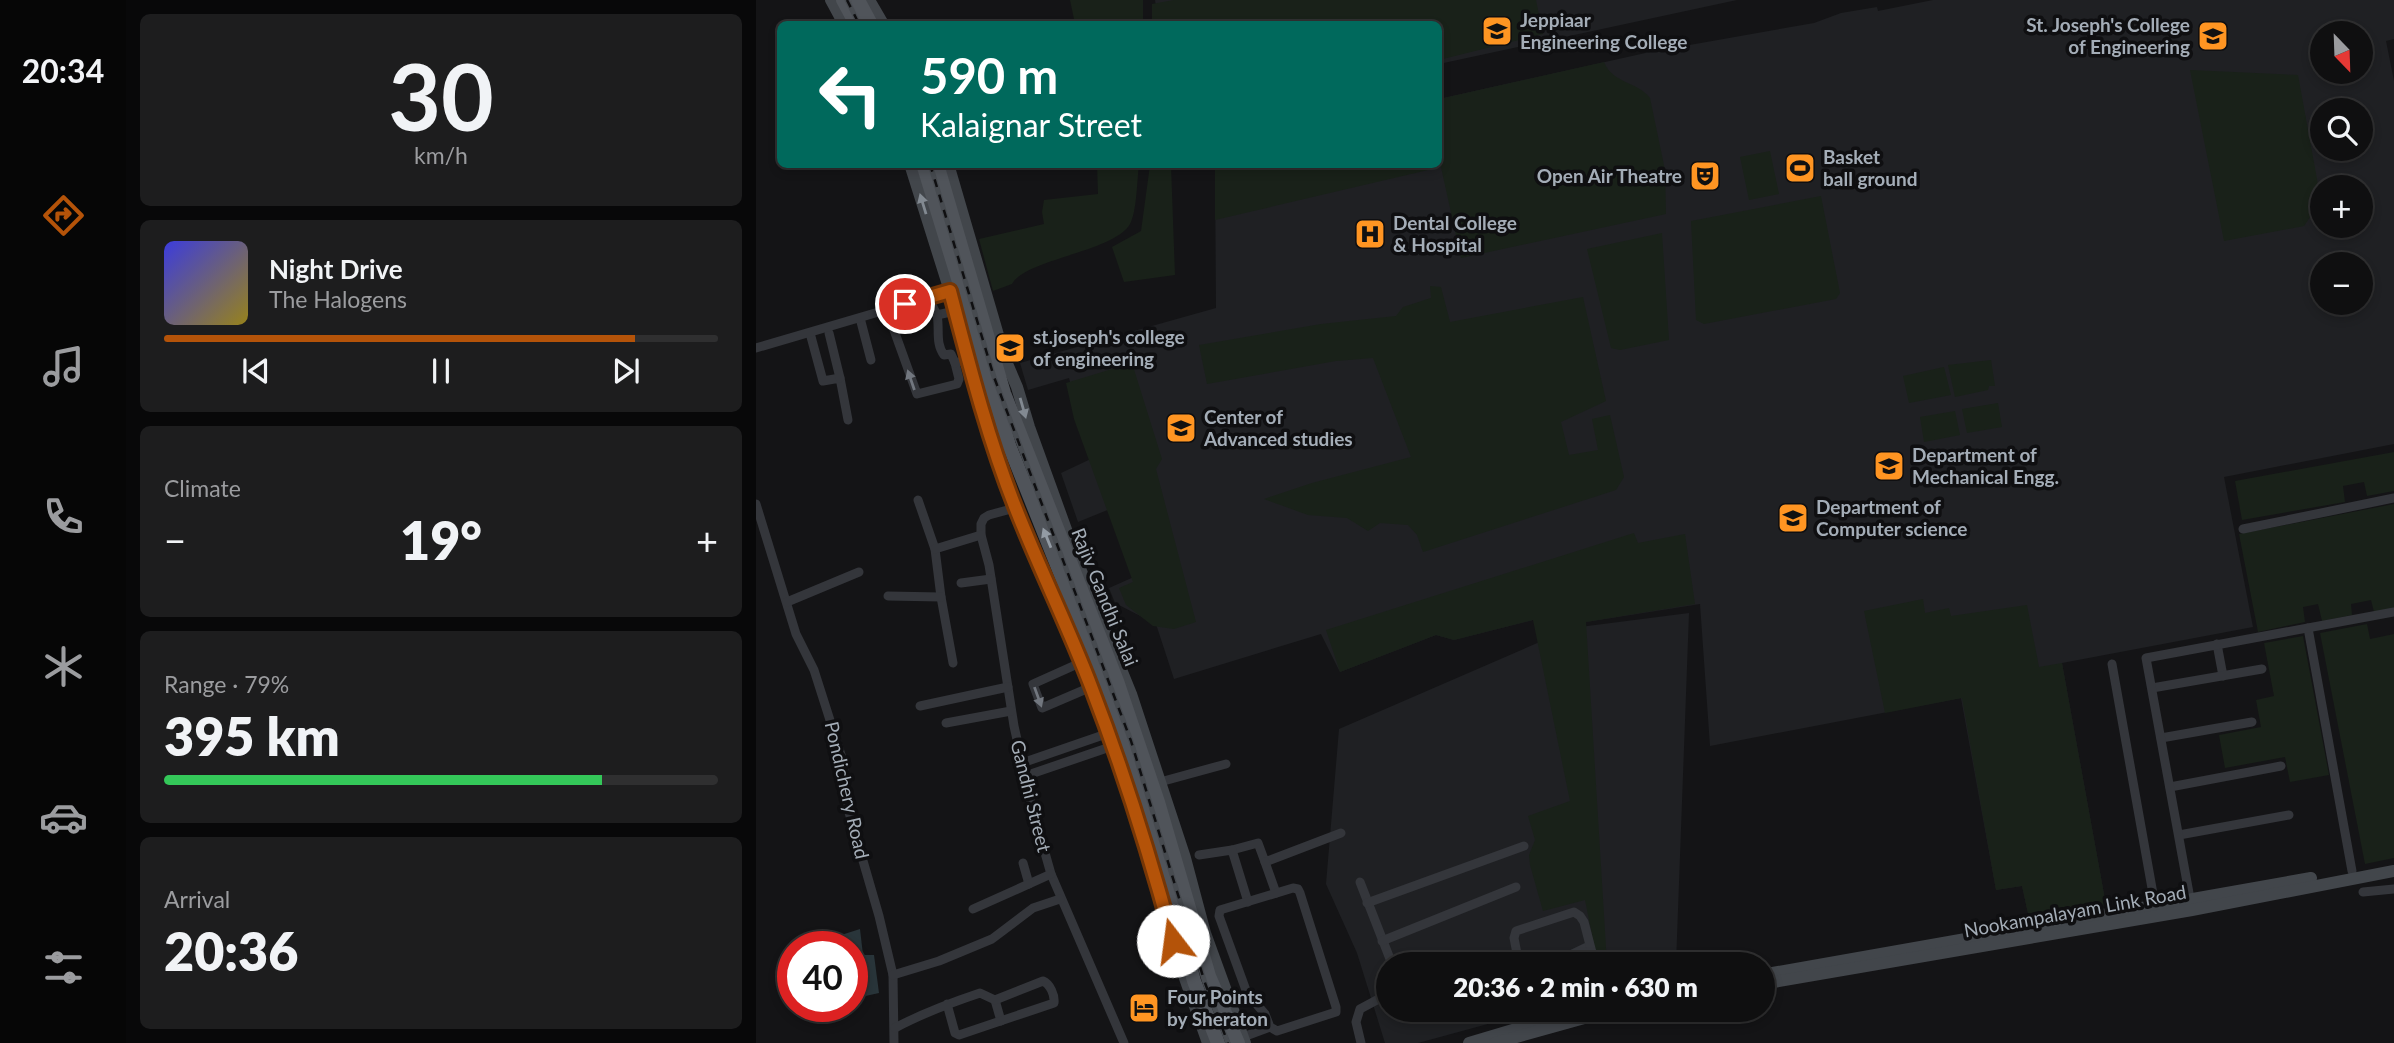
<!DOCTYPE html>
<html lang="en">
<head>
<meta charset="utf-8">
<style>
  body { margin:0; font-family:Lato,sans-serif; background:#1d1d1e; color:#f1f3f6; height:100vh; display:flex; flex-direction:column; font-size:26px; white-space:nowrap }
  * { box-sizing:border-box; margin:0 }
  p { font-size:23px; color:#9b9c9f }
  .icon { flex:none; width:38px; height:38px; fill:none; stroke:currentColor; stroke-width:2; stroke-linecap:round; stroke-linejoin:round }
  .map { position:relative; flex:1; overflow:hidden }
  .side { display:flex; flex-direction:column; gap:14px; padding:14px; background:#080809; width:630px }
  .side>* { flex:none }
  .hud { position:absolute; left:21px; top:21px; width:665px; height:147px; border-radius:10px; box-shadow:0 4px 10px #0003,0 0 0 2px #2f2f30; background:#00695c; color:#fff; overflow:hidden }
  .needle { width:46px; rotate:157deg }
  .buttons { position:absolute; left:1554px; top:21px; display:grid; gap:14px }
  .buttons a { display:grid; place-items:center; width:63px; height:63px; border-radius:50%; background:#0f0f10; box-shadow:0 4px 10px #0003,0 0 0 2px #2f2f30; font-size:35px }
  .speed { position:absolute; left:21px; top:931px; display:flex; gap:14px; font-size:35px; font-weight:700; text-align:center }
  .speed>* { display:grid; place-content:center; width:91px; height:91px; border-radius:50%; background:#0f0f10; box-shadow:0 4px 10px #0003,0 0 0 2px #2f2f30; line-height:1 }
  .speed .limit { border:10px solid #d22; background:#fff; color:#111 }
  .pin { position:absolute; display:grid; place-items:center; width:60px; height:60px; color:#fff; margin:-30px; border:4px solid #fff; border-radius:50%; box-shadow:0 2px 7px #0007 }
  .me { position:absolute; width:77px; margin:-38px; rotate:345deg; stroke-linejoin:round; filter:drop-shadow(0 0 5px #0008) }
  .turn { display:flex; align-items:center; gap:24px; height:147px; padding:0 28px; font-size:32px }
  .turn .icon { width:91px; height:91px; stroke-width:2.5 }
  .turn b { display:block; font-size:49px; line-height:60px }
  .big { font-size:52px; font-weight:800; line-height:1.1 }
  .side .widget { flex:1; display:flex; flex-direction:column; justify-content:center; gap:10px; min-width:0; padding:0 24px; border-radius:10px; background:#1d1d1e }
  .side .dial { align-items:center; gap:0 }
  .dial b { font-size:91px; line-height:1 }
  .song { display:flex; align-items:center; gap:21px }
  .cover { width:84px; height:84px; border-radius:10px; background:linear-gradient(135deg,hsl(240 70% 55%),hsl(50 70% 35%)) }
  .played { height:7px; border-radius:4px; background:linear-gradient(90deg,#b45309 85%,#2f2f30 85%) }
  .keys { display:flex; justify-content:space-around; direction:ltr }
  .heat { display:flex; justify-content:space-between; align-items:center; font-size:38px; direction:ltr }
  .charge { height:10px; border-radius:5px; background:linear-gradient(90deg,#34c759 79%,#2f2f30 0) }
  .trip { position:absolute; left:620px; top:952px; width:399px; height:70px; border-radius:35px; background:#0f0f10; box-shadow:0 4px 10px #0003,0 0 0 2px #2f2f30; font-weight:800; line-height:70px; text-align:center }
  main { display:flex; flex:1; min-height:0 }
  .menu { display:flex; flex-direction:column; width:126px; justify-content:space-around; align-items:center; background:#060606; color:#9b9c9f }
  .menu .icon { width:49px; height:49px }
  .menu .current { color:#b45309 }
  .menu b { font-size:32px; color:#f1f3f6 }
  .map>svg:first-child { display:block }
  .built { fill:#1f2023; fill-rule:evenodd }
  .green { fill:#192119 }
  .water { fill:#29353a }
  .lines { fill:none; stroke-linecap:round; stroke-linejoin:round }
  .street { stroke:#34363b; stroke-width:9 }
  .secondary { stroke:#42464b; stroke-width:12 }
  .primary { stroke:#50545a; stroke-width:14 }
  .rail-casing { stroke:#474b50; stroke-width:5 }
  .rail { stroke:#0f0f11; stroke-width:2.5; stroke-dasharray:8; stroke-linecap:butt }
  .oneway { fill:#828991 }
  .oneway2 { fill:#72777f }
  .oneway3 { fill:#939ba4 }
  .route-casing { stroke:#753606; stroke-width:18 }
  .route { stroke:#b45309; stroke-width:12 }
  .labels { text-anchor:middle; stroke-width:7; stroke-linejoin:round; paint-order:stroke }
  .poi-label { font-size:19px; font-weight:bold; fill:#a4adb7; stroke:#0f0f11; text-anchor:start }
  .street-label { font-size:19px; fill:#a4adb7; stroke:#0f0f11 }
</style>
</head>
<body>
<main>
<nav class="menu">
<b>20:34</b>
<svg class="icon current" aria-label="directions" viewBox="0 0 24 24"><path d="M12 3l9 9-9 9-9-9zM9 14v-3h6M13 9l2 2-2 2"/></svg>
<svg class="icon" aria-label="music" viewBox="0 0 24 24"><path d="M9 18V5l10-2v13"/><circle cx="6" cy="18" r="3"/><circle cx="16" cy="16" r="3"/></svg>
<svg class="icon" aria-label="phone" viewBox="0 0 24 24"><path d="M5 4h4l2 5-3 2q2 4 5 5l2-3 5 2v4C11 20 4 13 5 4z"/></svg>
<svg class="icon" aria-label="climate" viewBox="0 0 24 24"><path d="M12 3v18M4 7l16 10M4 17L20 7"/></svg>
<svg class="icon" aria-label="car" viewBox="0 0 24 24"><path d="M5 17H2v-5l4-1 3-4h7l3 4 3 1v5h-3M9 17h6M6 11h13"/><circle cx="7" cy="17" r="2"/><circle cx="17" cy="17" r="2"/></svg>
<svg class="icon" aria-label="filters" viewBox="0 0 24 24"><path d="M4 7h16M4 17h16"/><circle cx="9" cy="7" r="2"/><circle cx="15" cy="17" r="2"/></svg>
</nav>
<section class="side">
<div class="widget dial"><b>30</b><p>km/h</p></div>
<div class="widget">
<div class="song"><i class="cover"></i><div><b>Night Drive</b><p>The Halogens</p></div></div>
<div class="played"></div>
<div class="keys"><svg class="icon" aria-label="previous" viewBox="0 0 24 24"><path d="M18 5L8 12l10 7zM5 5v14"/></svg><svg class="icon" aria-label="pause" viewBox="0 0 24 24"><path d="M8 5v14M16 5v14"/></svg><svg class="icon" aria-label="next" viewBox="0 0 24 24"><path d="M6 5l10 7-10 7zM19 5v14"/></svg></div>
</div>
<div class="widget"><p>Climate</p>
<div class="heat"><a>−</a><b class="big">19°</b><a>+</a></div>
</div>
<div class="widget"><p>Range · 79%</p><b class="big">395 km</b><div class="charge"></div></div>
<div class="widget"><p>Arrival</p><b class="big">20:36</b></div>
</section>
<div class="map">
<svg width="1638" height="1043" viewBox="0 0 1638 1043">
  <rect width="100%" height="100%" fill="#141416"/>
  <g class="built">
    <path d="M 399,0 L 981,0 L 683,64 L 682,24 L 403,24 Z"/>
    <path d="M 1177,0 L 1638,0 L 1638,39 L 1630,41 L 1638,81 L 1638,444 L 1468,477 L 1497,627 L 1306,663 L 1350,905 L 1273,918 L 1266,886 L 1240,890 L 1205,698 L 954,746 L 944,604 L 830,622 L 777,620 L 698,640 L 680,635 L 584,672 L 565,634 L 418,679 L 400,624 L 359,603 L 353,588 L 380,576 L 354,509 L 322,522 L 305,473 L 339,457 L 322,413 L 313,378 L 272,390 L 264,363 L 460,308 L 459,165 L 682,164 L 683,99 L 894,52 L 1058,23 L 1085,13 L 1121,7 L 1122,11 ZM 1566,33 L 1605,33 L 1605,72 L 1566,72 ZM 1566,110 L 1605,110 L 1605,149 L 1566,149 ZM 1566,187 L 1605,187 L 1605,226 L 1566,226 ZM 1566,264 L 1605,264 L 1605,303 L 1566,303 Z"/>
    <path d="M 933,613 L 920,964 L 632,964 L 632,1010 L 783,1010 L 662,1043 L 629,1043 L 601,953 L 570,884 L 583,729 L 816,628 Z"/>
  </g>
  <g class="green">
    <path d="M 314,0 L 387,0 L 387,24 L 319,24 Z"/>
    <path d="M 418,0 L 780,0 L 787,34 L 683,60 L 682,24 L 396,24 L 396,4 Z"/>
    <path d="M 848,62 C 857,84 881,81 894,98 L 909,170 L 910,214 L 705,258 L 685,167 L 459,220 L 459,165 L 682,164 L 683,99 Z"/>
    <path d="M 1434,70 L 1542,75 L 1565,201 L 1548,226 L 1468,241 Z"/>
    <path d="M 1014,151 L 1023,194 L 993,200 L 984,157 Z"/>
    <path d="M 341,165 L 383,165 C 381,179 381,212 374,224 C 358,252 269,259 256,284 L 237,291 L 223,239 L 288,224 L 286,212 L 288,200 L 342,194 Z"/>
    <path d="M 394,165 L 415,165 L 419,275 L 368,282 L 356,247 L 385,231 Z"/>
    <path d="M 1065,196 L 1084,293 L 1080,299 L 948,324 L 940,320 L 935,221 Z"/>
    <path d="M 906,233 L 913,340 L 864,350 L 855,348 L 831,249 Z"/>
    <path d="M 674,286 L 685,287 L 694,322 L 827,297 L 850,401 L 805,422 L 813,455 L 842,450 L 836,419 L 854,415 L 868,477 L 860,490 L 667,552 L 661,535 L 652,525 L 624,523 L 612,531 L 591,518 L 552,515 L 508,499 L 556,483 L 655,457 L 617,358 L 580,361 L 451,384 L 443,345 L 565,324 L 640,316 L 647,307 L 675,298 Z"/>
    <path d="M 1235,360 L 1239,386 L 1233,386 L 1232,390 L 1199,397 L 1192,365 Z"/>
    <path d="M 376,363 L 406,459 L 400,469 L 440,622 L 418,629 L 397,626 L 370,605 L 363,588 L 377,582 L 318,419 L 310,383 Z"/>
    <path d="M 1188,367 L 1195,395 L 1153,403 L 1147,376 Z"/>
    <path d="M 1242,403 L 1246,427 L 1211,433 L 1206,409 Z"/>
    <path d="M 1199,411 L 1204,435 L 1168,442 L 1164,417 Z"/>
    <path d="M 1638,452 L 1638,491 L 1611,496 L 1608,482 L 1587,486 L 1589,502 L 1486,520 L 1479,481 Z"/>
    <path d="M 1638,504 L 1638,608 L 1618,612 L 1615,600 L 1595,604 L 1596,615 L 1566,621 L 1562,604 L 1547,607 L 1549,622 L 1502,632 L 1483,534 Z"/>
    <path d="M 878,533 L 882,543 L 929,534 L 939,604 L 830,622 L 851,964 L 842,964 L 829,900 L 787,911 L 774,865 L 773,855 L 779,840 L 772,816 L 814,801 L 777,620 L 698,640 L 680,635 L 584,672 L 570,630 Z"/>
    <path d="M 1167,599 L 1169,613 L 1193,608 L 1195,616 L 1271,605 L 1283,667 L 1306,663 L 1350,905 L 1273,918 L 1266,886 L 1240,890 L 1206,698 L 1129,713 L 1108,611 Z"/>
    <path d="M 1611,624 L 1614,639 L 1638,634 L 1638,858 L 1609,864 L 1564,633 Z"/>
    <path d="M 1547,636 L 1573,775 L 1534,782 L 1529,757 L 1469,768 L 1463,735 L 1505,727 L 1500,700 L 1518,696 L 1508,643 Z"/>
  </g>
  <path class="water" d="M 104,929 L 107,955 L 118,955 L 123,993 L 96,999 L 96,947 L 51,946 Z"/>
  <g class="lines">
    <g class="street">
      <path d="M 160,301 L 194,291"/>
      <path d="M 199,311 L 181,315 L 177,307 L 169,304 L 137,313 L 134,319 L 161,394 L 201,384 L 203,379 L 199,363 L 213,359"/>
      <path d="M 181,315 C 184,329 179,343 188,355 L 195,354 L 199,363"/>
      <path d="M 104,318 L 115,360"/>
      <path d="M 54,333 L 67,381 L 84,378 L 92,420"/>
      <path d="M 73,333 L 84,378"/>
      <path d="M 0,348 L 143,306"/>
      <path d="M 162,500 L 179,549 L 185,597 L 197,663"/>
      <path d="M 0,504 L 40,634 L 58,670 L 87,761 L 92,809 L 123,916 L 137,975 L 138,1043"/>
      <path d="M 259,508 L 233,515 L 228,518 L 225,524 L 225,535 L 233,565 L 258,726 L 276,807 L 295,874 L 368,1043"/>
      <path d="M 1487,529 L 1638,498"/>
      <path d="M 179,549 L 225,535"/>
      <path d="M 205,583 L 235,579"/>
      <path d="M 132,596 L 185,597"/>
      <path d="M 31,602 L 103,572"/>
      <path d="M 1552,628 L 1596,871"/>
      <path d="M 1461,644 L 1467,676"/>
      <path d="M 326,662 L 277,684 L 286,708 L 335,687"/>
      <path d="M 1356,664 L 1399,905"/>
      <path d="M 1396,688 L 1506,669"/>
      <path d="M 164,706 L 252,687"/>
      <path d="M 190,723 L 255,711"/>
      <path d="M 1405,738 L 1496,722"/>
      <path d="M 266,763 L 353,733"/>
      <path d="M 269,776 L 357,746"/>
      <path d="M 404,782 L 470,764"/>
      <path d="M 1414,787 L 1525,766"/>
      <path d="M 1423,835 L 1533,815"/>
      <path d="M 476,850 L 502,843 L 509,862 L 585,833"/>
      <path d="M 443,855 L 476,850 L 492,902"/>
      <path d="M 509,862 L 520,893"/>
      <path d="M 267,863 L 273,884"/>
      <path d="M 604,882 L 636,964"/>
      <path d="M 1607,892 L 1638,889"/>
      <path d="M 611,903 L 768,846"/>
      <path d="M 1435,904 L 1390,658 L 1638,612"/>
      <path d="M 217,909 L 295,874"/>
      <path d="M 626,941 L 760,887"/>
      <path d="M 810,957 L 833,946"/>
      <path d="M 763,964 L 758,938 L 760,931 L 818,912 L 824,916 L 828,922 L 839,964"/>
      <path d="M 775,964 L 798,957 L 810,957 L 803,964"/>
      <path d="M 137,975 L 183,961 L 236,939 L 277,908 L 304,899"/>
      <path d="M 239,1000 L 245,1021"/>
      <path d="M 483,1027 L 509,1017"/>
      <path d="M 139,1028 C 167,1013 194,1003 224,993 L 239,1000 L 287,981 C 294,984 299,995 298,1003 L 203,1035 L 199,1033 L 191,1004"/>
      <path d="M 487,1037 L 514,1027 L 521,1031 L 580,1012 L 580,1007 L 544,893 L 542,889 L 537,888 L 464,910 L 463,916 L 491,993 L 509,1014 L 514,1027"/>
      <path d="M 605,1043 L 600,1022 L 604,1009 L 632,994"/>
    </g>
    <g class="secondary">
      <path d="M 75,0 L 88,24"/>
      <path d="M 113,0 L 127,24"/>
      <path d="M 154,164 L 194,291 L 218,378 L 259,508 L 326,663 L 364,765 L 390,842 L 425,967 L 452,1043"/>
      <path d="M 192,164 L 249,359 L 261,387 L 273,427 L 325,571 L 375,694 L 429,858 L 449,933 L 489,1043"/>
      <path d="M 1011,974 L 1555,878"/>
      <path d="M 1006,984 L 1436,910 L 1638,871"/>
      <path d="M 713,1043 L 807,1015"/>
      <path d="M 739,1043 L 857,1010"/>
    </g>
    <g class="primary">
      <path d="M 87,0 L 100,24"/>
      <path d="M 102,0 L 115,24"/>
      <path d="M 167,164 L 253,445 L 349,685 L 390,806 L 438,981 L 462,1043"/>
      <path d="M 181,164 L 248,393 L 361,681 L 402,802 L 453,976 L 482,1043"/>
    </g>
    <g class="rail-casing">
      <g id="rail">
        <path d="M 91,0 L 103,24"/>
        <path d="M 174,164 L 238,377 L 375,741 L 449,983 L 472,1043"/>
      </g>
    </g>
    <use href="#rail" class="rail"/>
  </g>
  <defs><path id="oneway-solid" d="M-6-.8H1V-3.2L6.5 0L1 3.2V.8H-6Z" transform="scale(1.75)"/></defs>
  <g class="oneway">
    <use href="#oneway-solid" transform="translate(167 204) rotate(-107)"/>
    <use href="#oneway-solid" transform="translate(267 408) rotate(74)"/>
  </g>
  <g class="oneway2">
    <use href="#oneway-solid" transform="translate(155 380) rotate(-109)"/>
    <use href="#oneway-solid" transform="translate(282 697) rotate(70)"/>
  </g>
  <use class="oneway3" href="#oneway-solid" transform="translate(291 538) rotate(-112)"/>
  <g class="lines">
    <g class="route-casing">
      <path id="route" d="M 149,304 L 194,291 C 213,364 232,439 260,509 C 284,570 313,628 336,689 C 368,772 394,856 417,941"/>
    </g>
    <use href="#route" class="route"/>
  </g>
  <defs>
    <g id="university-square" transform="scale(1.575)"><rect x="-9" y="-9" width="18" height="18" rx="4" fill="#ff9522" stroke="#0f0f11"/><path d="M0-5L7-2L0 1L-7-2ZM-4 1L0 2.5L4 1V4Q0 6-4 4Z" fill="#111"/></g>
    <g id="stadium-square" transform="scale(1.575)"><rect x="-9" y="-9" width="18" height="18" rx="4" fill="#ff9522" stroke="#0f0f11"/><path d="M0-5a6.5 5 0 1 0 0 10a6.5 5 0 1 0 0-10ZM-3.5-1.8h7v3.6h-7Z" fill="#111"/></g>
    <g id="theatre-square" transform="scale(1.575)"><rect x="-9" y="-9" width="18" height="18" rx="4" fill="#ff9522" stroke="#0f0f11"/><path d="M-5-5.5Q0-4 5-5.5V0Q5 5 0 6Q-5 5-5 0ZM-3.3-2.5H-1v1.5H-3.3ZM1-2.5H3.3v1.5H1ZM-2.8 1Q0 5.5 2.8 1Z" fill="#111"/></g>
    <g id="hospital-square" transform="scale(1.575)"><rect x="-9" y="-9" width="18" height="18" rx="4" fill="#ff9522" stroke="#0f0f11"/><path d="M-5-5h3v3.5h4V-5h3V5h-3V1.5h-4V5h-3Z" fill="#111"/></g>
    <g id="school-square" transform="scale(1.575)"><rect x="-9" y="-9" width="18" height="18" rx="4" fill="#ff9522" stroke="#0f0f11"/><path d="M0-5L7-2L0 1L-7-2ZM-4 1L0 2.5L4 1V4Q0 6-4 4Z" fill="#111"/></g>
    <g id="hotel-square" transform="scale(1.575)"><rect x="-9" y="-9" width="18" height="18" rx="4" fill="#ff9522" stroke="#0f0f11"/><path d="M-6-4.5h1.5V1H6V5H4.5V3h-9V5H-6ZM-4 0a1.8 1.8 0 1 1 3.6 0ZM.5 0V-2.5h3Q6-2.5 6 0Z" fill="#111"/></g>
  </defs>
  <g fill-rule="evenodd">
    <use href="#university-square" x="741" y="31"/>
    <use href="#university-square" x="1457" y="36"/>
    <use href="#stadium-square" x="1044" y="168"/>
    <use href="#theatre-square" x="949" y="176"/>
    <use href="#hospital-square" x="614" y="234"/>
    <use href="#university-square" x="254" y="348"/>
    <use href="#university-square" x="425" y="428"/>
    <use href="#school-square" x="1133" y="466"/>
    <use href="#school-square" x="1037" y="518"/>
    <use href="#hotel-square" x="388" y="1008"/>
  </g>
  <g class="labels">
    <g class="poi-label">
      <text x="764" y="27">Jeppiaar<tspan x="764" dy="22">Engineering College</tspan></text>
      <text x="1434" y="32" text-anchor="end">St. Joseph's College<tspan x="1434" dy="22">of Engineering</tspan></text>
      <text x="1067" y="164">Basket<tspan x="1067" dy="22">ball ground</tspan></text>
      <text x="926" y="183" text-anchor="end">Open Air Theatre</text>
      <text x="637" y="230">Dental College<tspan x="637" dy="22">&amp; Hospital</tspan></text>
      <text x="277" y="344">st.joseph's college<tspan x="277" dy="22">of engineering</tspan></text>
      <text x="448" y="424">Center of<tspan x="448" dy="22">Advanced studies</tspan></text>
      <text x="1156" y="462">Department of<tspan x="1156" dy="22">Mechanical Engg.</tspan></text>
      <text x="1060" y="514">Department of<tspan x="1060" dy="22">Computer science</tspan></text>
      <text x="411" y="1004">Four Points<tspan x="411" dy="22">by Sheraton</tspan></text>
    </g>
    <g class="street-label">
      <text transform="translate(349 597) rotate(68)" y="7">Rajiv Gandhi Salai</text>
      <text transform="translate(91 790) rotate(77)" y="7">Pondichery Road</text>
      <text transform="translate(275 796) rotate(76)" y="7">Gandhi Street</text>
      <text transform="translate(1319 911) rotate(-10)" y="7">Nookampalayam Link Road</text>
    </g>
  </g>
</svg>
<div class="buttons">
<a><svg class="needle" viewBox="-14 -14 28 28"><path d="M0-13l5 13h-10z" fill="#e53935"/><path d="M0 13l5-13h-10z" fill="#9b9c9f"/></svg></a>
<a><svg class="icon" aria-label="search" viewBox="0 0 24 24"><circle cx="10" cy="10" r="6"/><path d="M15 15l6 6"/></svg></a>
<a>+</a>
<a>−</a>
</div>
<div class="speed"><div class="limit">40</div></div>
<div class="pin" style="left:149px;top:304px;background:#d93025"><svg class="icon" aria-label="arrive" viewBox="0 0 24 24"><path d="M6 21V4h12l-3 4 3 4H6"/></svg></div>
<svg class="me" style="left:417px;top:941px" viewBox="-20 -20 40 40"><circle r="19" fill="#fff"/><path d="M0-13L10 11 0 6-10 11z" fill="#b45309"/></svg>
<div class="trip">20:36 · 2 min · 630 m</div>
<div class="hud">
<div class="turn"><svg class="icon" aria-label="left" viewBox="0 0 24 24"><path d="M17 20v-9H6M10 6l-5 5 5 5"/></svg><div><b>590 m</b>Kalaignar Street</div></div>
</div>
</div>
</main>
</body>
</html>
